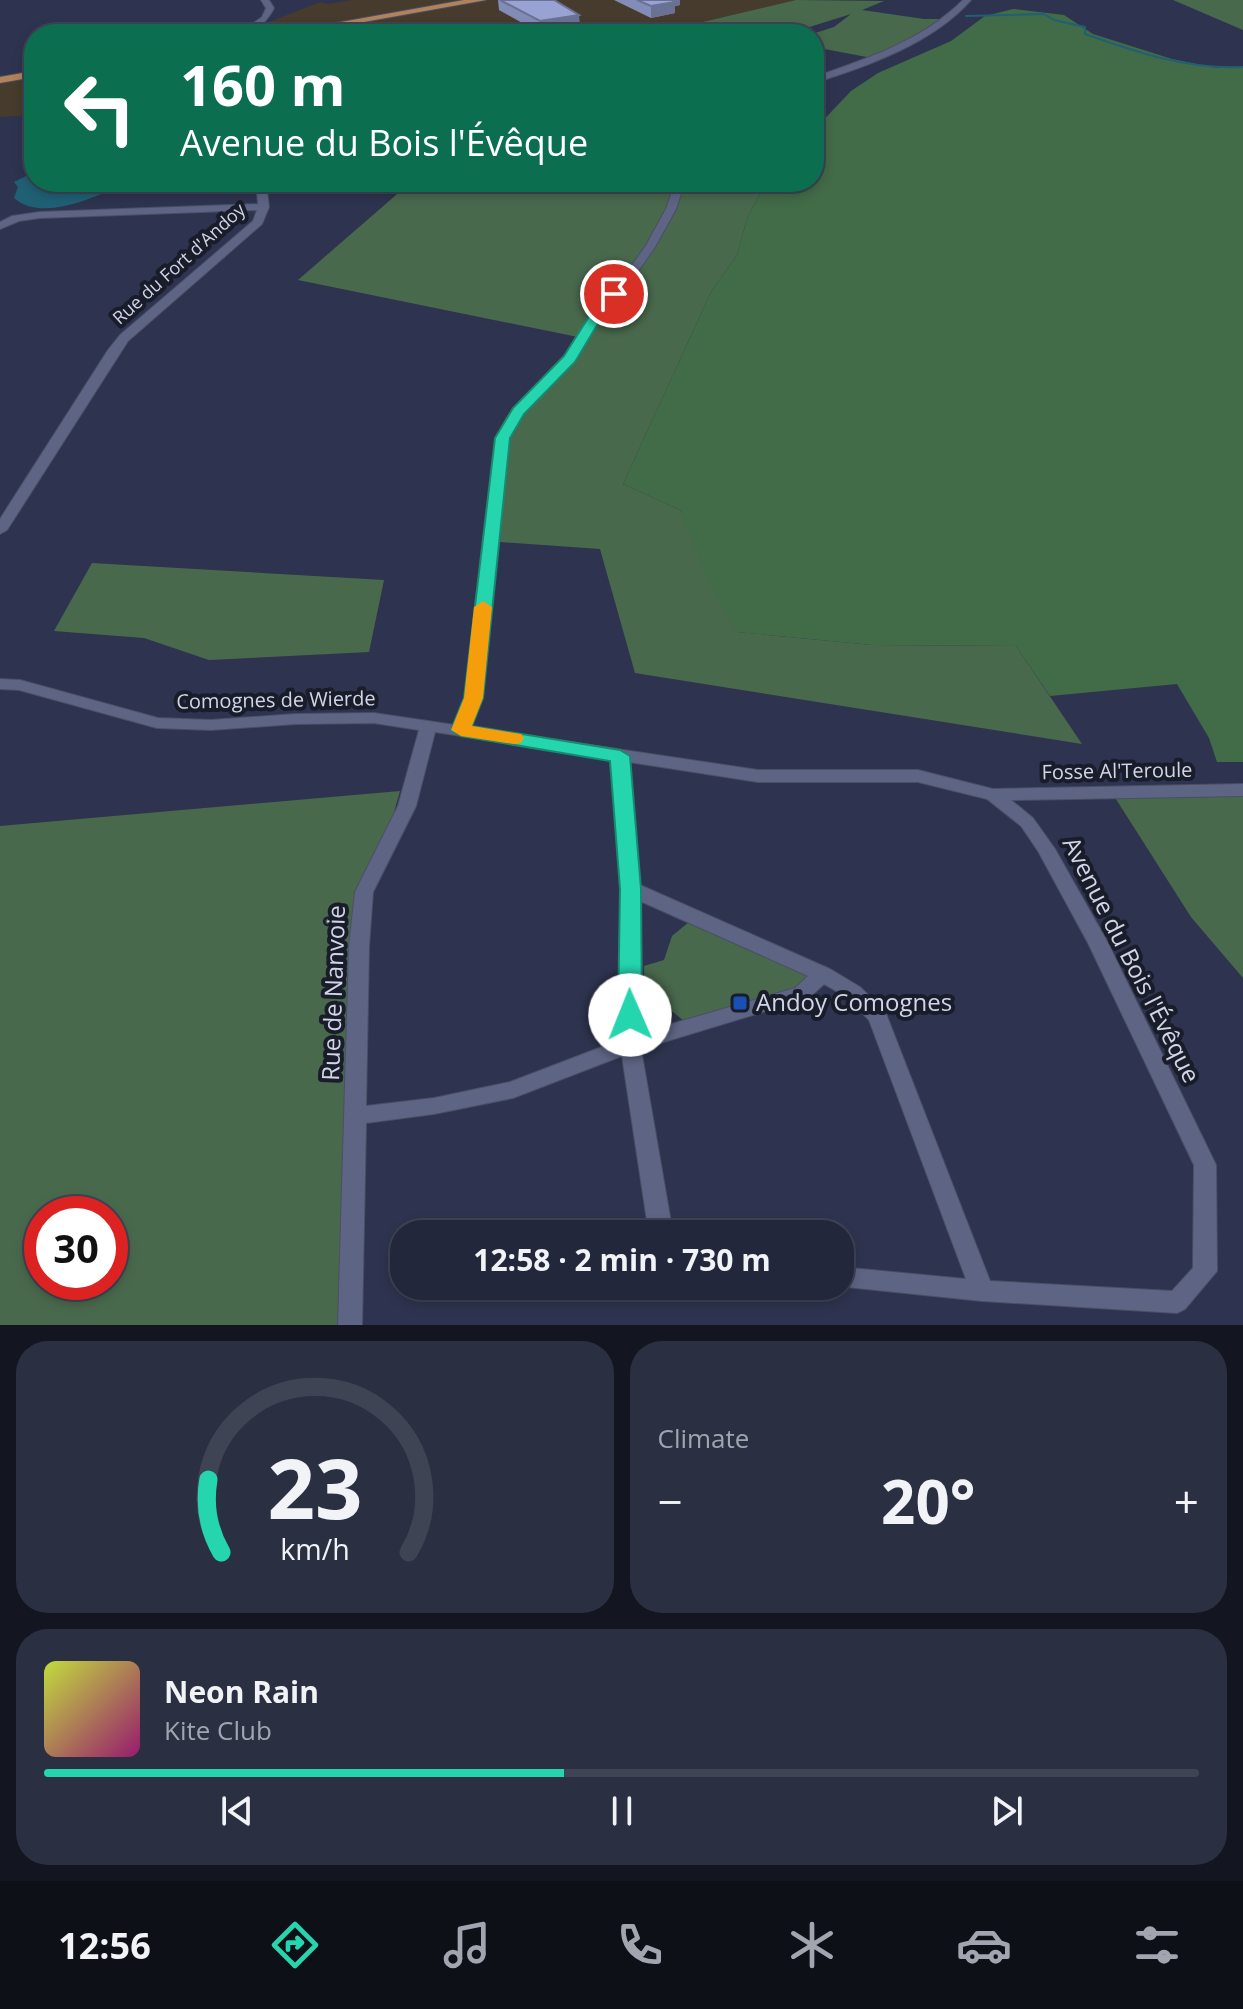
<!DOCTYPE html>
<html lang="en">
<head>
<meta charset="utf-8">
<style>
  body { margin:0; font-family:"Open Sans",sans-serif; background:#2a2f42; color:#f1f3f6; height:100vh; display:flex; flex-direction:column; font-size:30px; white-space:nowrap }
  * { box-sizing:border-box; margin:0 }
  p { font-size:26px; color:#a2a5af }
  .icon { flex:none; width:44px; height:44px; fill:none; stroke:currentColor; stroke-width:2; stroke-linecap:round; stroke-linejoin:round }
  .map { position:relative; height:1325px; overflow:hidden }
  .drawer { display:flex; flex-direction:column; gap:16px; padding:16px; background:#131520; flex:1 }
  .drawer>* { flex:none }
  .guide { position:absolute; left:24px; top:24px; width:800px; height:168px; border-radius:32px; box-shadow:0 4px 12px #0003,0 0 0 2px #3f4455; background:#0b6e4f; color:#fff; overflow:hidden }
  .speed { position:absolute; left:24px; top:1196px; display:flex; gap:16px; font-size:40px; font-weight:700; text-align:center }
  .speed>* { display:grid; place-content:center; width:104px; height:104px; border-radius:50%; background:#22273b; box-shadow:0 4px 12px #0003,0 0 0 2px #3f4455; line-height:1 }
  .speed .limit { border:12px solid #d22; background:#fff; color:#111 }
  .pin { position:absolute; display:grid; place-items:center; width:68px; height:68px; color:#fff; margin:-34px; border:4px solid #fff; border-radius:50%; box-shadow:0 2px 8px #0007 }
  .me { position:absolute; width:88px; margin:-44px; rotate:359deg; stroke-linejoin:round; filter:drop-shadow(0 0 6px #0008) }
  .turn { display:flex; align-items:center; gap:28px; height:168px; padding:0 24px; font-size:36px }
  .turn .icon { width:104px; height:104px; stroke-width:2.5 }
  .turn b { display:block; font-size:56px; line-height:68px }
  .big { font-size:60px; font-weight:700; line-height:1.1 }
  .drawer .widget { flex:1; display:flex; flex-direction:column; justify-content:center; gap:12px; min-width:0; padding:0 28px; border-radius:32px; background:#2a2f42 }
  .drawer .dial { align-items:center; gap:0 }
  .dial svg { height:208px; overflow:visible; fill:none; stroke:#3f4455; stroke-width:7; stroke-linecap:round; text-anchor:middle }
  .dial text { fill:#f1f3f6; stroke:none }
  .song { display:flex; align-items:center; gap:24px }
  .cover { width:96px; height:96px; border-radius:12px; background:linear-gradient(135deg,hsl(70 70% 55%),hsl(320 70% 35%)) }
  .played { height:8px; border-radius:4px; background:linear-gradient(90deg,#25d5ae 45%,#3f4455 45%) }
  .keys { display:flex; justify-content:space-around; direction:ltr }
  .heat { display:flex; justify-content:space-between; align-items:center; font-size:44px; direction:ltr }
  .drawer .tiles { flex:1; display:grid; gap:16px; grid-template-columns:1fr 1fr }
  .widget:last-child { grid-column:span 2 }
  .trip { position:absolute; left:390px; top:1220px; width:464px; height:80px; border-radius:32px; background:#22273b; box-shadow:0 4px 12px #0003,0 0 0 2px #3f4455; font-weight:700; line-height:80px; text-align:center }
  .tabs { display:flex; height:128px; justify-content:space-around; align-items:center; background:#0e1018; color:#a2a5af }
  .tabs .icon { width:56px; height:56px }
  .tabs .on { color:#25d5ae }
  .tabs b { font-size:36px; color:#f1f3f6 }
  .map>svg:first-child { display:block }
  .commercial { fill:#463b2c }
  .green { fill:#49694d; fill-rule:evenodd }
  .forest { fill:#426b48 }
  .water { fill:#206075 }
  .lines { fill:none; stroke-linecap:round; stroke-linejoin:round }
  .stream { stroke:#206075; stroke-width:2 }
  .street-casing { stroke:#4a4f66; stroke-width:2 }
  .primary-casing { stroke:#4a4f66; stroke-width:2 }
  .street { fill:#5e6584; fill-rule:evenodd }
  .primary { fill:#b2825b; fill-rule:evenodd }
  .wall { fill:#838cb6 }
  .shaded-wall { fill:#6a7294 }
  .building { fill:#98a3d4; stroke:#6a7294; stroke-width:2 }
  .route { fill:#25d5ae; stroke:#188a71; stroke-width:2 }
  .slow { fill:#f59e0b }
  .transit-dot { fill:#1a4fb4; stroke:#191c29; stroke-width:3 }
  .labels { text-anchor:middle; stroke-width:8; stroke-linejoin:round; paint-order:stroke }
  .far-street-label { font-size:18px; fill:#d1d5e7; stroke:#191c29 }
  .street-label { font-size:20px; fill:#d1d5e7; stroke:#191c29 }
  .near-street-label { font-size:24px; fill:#d1d5e7; stroke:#191c29 }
  .near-poi-label { font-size:24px; fill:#d1d5e7; stroke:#191c29; text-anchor:start }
</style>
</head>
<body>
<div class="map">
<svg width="1243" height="1325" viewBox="0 0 1243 1325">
  <rect width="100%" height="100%" fill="#2e344f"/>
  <g class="commercial">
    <path d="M 352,0 L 796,0 L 652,34 L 239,34 L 320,2 L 327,4 Z"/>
    <path d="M 34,71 L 34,115 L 0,117 L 0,73 L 1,76 Z"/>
  </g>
  <g class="green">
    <path d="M 796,0 L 884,1 L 862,10 L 924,19 L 949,19 L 872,58 L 814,47 L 812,34 L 834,27 L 851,14 L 787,34 L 652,34 Z"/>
    <path d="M 1173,0 L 1243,0 L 1243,30 Z"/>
    <path d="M 411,182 L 677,182 C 659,242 615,288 578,337 L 298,280 Z"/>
    <path d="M 681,182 L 766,182 L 747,218 L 737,255 L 711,292 L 623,484 L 680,510 L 737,632 L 872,645 L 1016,646 L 1082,744 L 635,673 L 600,549 L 500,542 L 508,437 L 513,424 L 628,282 Z"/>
    <path d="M 92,563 L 384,580 L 369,652 L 209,660 L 144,638 L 54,631 Z"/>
    <path d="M 400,791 L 391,823 L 358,886 L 346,1118 L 344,1325 L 0,1325 L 0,826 ZM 42,1214 L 110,1214 L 110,1282 L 42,1282 Z"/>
    <path d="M 1243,794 L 1243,978 L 1191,917 L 1114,796 Z"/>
    <path d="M 689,922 L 814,975 L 798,989 L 684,1021 L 673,1012 L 645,1006 L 644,966 L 664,960 L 672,936 Z"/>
  </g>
  <path class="forest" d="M 1013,9 L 1064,15 L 1093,34 L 1172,59 L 1217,68 L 1243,67 L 1243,762 L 1217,762 L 1209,738 L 1177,684 L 1050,696 L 1016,646 L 872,645 L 736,632 L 706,576 L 680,510 L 623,484 L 711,292 L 737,255 L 747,218 L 766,182 L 814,182 L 814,130 L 851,91 L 878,73 L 951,41 L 985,16 Z"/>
  <path class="water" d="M 34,172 L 34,182 L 116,182 L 117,187 C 89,200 40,221 14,198 L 18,187 L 14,182 Z"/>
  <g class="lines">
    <path class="stream" d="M 966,16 L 1044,14 L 1054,20 L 1085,27 L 1085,34 C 1136,52 1188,70 1243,67"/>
    <g class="street-casing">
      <g id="street">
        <path d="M 261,0 L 269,0 L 274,8 C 267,22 254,34 238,34 L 262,17 L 266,8 Z"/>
        <path d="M 963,0 L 971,0 C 933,43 868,66 814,83 L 814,77 C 866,59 923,40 963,0 Z"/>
        <path d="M 256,182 L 266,182 L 269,207 L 262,224 L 128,341 L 7,530 L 0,534 L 0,519 L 108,350 L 120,335 L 253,221 L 257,210 L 40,218 L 19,221 L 0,229 L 0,222 L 12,216 L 40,212 L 258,204 Z"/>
        <path d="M 675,182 L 685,182 L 676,209 L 655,247 L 632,280 L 604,312 L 574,362 L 523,414 L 510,438 L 481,698 L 470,727 L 758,770 L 918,770 L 993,789 L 1243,784 L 1243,796 L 1011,800 L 1033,818 L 1055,849 L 1108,943 L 1216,1165 L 1217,1271 L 1185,1309 L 1177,1313 L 982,1301 L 837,1286 L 840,1286 L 840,1267 L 966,1279 L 869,1020 L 846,997 L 824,984 L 809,998 L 641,1049 L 673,1234 L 649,1234 L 622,1056 L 513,1098 L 434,1114 L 366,1123 L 362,1325 L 338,1325 L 349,946 L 355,892 L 398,806 L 419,730 L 374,723 L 296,724 L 211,730 L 157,728 L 19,690 L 0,689 L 0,679 L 20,680 L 158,718 L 211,720 L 296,714 L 374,713 L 455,725 L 465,698 L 496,438 L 513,409 L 565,357 L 595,308 L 624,276 L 645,247 L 666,209 ZM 435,732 L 612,759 L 622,889 L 620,1040 L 510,1082 L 434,1098 L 366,1106 L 369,946 L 373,892 L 416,806 ZM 629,762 L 758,782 L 918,782 L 987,799 L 1021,826 L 1038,851 L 1088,943 L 1194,1165 L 1193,1268 L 1172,1291 L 990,1281 L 885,1011 L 860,987 L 830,969 L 640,885 ZM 640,901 L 808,976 L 795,988 L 640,1033 Z"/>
      </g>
    </g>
    <g class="primary-casing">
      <g id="primary">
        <path d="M 464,0 L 486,0 L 297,34 L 274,34 Z"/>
        <path d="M 34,71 L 34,77 L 0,83 L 0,77 Z"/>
      </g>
    </g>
    <use href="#street" class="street"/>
    <use href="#primary" class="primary"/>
  </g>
  <g class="wall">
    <path d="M 498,0 L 554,0 L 580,26 L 540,33 L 499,10 Z"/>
    <path d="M 614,0 L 680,0 L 680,5 L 675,6 L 675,13 L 651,18 Z"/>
  </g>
  <g class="shaded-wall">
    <path d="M 665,0 L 680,0 L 680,5 L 675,6 L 675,13 L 651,18 L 651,6 Z"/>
    <path d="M 579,15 L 580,26 L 540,33 L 540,21 Z"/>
  </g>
  <g class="building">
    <path d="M 500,0 L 554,0 L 579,15 L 540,21 Z"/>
    <path d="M 637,0 L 672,0 L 675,2 L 651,6 Z"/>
  </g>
  <path class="route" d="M 614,290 L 620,294 L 605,312 L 575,362 L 524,414 L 510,438 L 483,698 L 472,726 L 620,750 L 630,756 L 641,889 L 642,1015 L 638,1021 L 630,1023 L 622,1021 L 618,1015 L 620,889 L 610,761 L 461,736 L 451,730 L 464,698 L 495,438 L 513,408 L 564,356 L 595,307 Z"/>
  <path class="slow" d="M 483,601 L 492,607 L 483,698 L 472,726 L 521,734 L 524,738 L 521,743 L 514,744 L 461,736 L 451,730 L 464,698 L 474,607 Z"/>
  <rect class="transit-dot" x="732" y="995" width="16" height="16" rx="4"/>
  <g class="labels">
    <g class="far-street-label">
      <text transform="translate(179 264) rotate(-42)" y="6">Rue du Fort d'Andoy</text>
    </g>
    <g class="street-label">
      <text transform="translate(276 700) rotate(-1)" y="7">Comognes de Wierde</text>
      <text transform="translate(1117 771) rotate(-1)" y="7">Fosse Al'Teroule</text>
    </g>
    <g class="near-street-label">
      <text transform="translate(1131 960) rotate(63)" y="8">Avenue du Bois l'Évêque</text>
      <text transform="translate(334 993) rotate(-88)" y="8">Rue de Nanvoie</text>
    </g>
    <g class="near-poi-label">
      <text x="756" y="1011">Andoy Comognes</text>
    </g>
  </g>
</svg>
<div class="speed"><div class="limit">30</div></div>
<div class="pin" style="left:614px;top:294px;background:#d93025"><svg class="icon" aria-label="arrive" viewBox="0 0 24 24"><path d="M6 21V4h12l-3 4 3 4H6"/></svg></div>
<svg class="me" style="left:630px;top:1015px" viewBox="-20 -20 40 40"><circle r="19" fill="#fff"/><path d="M0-13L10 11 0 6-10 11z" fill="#25d5ae"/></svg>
<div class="trip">12:58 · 2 min · 730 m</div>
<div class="guide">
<div class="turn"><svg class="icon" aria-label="left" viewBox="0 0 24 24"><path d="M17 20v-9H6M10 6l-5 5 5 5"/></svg><div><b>160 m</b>Avenue du Bois l'Évêque</div></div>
</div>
</div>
<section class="drawer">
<div class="tiles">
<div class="widget dial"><svg viewBox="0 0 100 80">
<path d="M14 69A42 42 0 1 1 86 69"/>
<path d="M14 69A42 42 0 0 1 9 41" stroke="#25d5ae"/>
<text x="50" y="56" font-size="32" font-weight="700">23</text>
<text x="50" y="72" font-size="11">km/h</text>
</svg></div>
<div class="widget"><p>Climate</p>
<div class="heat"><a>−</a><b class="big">20°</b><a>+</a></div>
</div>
<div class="widget">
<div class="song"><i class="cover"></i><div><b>Neon Rain</b><p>Kite Club</p></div></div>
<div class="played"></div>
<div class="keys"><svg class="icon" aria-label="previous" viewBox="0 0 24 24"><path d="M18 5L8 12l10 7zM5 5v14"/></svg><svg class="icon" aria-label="pause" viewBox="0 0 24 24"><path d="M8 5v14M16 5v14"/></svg><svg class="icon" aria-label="next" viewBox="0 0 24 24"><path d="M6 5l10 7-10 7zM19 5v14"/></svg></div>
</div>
</div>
</section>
<nav class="tabs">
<b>12:56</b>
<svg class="icon on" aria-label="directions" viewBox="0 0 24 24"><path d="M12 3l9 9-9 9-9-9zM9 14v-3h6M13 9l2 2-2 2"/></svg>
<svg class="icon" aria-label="music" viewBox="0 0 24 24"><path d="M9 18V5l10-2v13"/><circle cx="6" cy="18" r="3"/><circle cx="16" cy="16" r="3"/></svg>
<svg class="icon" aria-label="phone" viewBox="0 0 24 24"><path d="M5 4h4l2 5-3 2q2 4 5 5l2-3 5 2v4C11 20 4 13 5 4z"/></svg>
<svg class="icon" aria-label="climate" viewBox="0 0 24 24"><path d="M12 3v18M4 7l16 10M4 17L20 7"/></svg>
<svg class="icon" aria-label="car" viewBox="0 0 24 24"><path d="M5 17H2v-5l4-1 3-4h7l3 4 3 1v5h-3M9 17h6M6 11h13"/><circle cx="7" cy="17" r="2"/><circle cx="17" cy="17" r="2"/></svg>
<svg class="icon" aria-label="filters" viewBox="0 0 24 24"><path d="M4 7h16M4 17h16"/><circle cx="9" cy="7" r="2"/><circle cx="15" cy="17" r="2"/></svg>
</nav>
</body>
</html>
